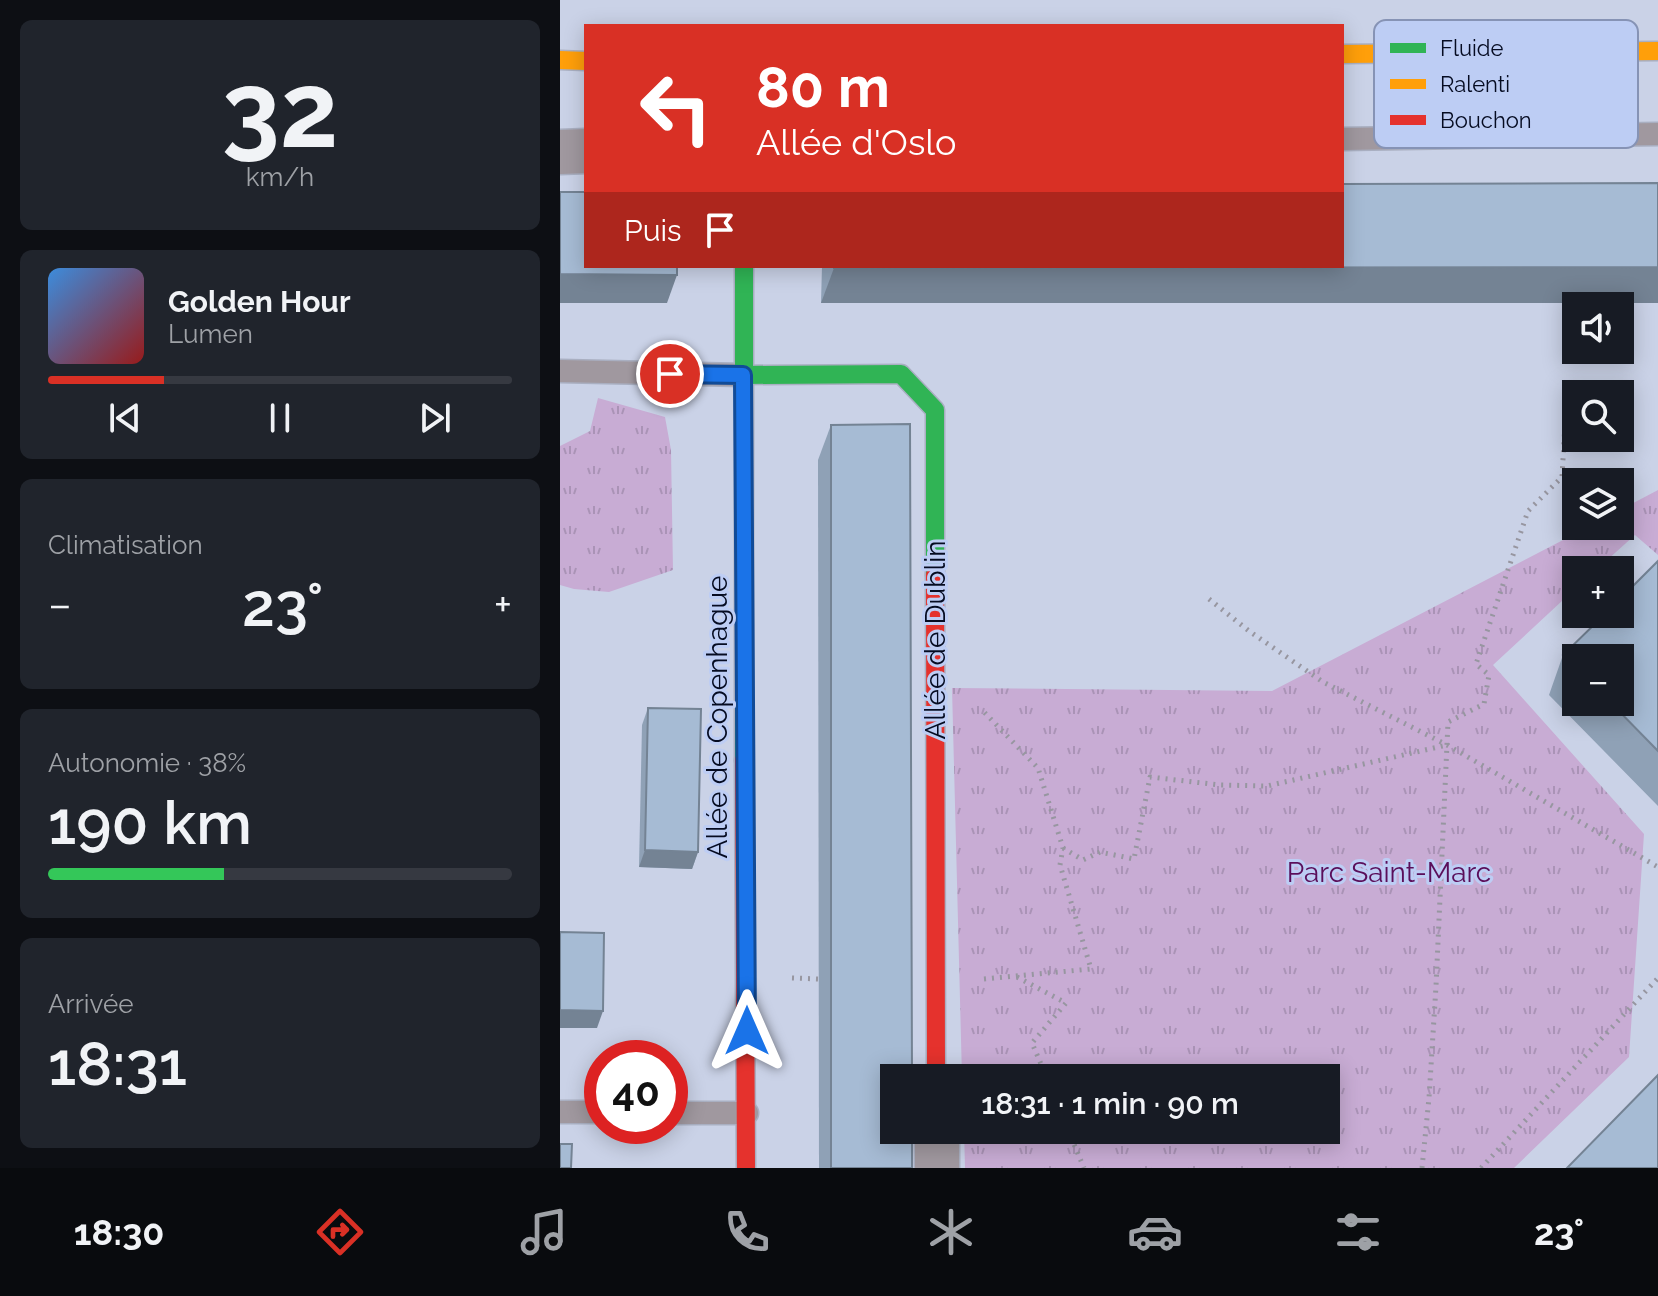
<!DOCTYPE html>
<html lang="fr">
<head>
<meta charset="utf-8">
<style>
  body { margin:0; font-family:Raleway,sans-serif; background:#20242c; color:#f1f3f6; height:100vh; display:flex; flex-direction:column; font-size:30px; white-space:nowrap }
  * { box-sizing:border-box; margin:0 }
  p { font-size:26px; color:#9ea1a6 }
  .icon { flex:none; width:44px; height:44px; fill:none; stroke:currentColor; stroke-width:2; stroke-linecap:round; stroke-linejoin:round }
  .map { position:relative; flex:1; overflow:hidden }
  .details { display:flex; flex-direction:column; gap:20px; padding:20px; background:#0d0f14; width:560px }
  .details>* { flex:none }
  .banner { position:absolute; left:24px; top:24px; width:760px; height:244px; border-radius:0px; box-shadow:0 4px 20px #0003; background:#d93025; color:#fff; overflow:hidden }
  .buttons { position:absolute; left:1002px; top:292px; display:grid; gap:16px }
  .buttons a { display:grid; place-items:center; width:72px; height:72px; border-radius:0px; background:#171b24; box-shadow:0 4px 20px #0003; font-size:40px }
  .speed { position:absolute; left:24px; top:1040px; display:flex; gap:16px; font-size:40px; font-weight:700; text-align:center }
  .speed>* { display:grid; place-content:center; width:104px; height:104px; border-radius:50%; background:#171b24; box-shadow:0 4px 20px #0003; line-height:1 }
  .speed .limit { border:12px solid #d22; background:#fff; color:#111 }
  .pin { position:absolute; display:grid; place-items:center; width:68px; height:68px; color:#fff; margin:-34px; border:4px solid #fff; border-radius:50%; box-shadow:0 2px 8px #0007 }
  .me { position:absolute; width:88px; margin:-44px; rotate:0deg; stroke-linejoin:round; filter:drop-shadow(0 0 6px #0008) }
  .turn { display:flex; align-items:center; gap:28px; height:168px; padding:0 40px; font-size:36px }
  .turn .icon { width:104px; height:104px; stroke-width:2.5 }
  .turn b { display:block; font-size:56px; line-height:68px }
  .then { display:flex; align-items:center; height:76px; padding:0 40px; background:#0003; gap:16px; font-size:30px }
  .big { font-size:60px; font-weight:600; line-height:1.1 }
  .details .card { flex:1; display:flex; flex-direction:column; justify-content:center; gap:12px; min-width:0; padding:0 28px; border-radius:12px; background:#20242c }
  .details .dial { align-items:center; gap:0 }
  .dial b { font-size:104px; line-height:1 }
  .song { display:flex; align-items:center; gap:24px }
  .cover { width:96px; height:96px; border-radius:12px; background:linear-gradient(135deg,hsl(210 70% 55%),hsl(0 70% 35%)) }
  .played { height:8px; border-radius:4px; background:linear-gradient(90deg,#d93025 25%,#363941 25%) }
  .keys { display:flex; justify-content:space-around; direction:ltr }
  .heat { display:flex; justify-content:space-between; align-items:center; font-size:44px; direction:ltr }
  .charge { height:12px; border-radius:6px; background:linear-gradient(90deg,#34c759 38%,#363941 0) }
  .trip { position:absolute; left:320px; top:1064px; width:460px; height:80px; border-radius:0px; background:#171b24; box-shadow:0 4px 20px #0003; font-weight:600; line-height:80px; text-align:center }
  .menu { display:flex; height:128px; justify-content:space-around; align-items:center; background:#090b0e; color:#9ea1a6 }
  .menu .icon { width:56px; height:56px }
  .menu .on { color:#d93025 }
  .menu b { font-size:36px; color:#f1f3f6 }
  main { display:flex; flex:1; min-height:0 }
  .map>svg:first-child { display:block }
  .grass { fill:url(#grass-tufts) }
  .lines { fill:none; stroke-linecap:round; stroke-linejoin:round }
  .lane-casing { stroke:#a9afc1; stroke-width:25 }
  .street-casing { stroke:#a9afc1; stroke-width:47 }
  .fast-casing { stroke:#a9afc1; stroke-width:21 }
  .slow-casing { stroke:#a9afc1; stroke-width:21 }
  .jam-casing { stroke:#a9afc1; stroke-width:21 }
  .path { stroke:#9796a0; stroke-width:5; stroke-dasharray:2 6; stroke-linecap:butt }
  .lane { stroke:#a0989f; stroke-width:22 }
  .street { stroke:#a0989f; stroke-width:44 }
  .fast { stroke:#30b455; stroke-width:18 }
  .slow { stroke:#ff9f0a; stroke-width:18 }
  .jam { stroke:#e5322d; stroke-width:18 }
  .wall { fill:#8fa1b6; fill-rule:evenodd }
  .shaded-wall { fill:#748394 }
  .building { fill:#a6bbd4; stroke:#748394; stroke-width:2 }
  .route-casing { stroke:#114b97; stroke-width:20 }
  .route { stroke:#1a73e8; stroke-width:14 }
  .labels { text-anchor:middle; stroke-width:6; stroke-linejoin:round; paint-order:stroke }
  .street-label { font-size:28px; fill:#050b21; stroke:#bdcdf4 }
  .park-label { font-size:28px; fill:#5a0e5a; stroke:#bdcdf4 }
  .key { fill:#bdcdf4; stroke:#8693b5; stroke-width:2 }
  .key-label { font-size:22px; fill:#050b21 }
</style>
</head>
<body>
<main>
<section class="details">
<div class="card dial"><b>32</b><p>km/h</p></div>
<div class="card">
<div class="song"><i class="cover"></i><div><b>Golden Hour</b><p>Lumen</p></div></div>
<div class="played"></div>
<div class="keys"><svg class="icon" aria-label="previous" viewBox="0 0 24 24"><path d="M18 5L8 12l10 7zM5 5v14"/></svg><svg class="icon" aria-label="pause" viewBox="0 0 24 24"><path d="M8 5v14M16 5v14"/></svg><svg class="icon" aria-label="next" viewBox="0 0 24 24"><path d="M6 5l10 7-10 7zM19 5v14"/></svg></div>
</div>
<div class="card"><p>Climatisation</p>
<div class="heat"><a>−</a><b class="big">23°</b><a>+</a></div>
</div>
<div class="card"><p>Autonomie · 38%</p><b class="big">190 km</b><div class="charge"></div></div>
<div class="card"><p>Arrivée</p><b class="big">18:31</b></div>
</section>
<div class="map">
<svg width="1098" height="1168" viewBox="0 0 1098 1168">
  <defs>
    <pattern id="grass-tufts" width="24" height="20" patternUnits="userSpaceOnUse" patternTransform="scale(2)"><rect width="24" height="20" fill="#c8acd4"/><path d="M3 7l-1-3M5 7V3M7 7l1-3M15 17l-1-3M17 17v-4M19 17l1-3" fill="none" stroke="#aa93b6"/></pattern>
  </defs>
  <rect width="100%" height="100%" fill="#cad2e7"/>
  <g class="grass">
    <path d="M 38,398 L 105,417 L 111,450 L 113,570 L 49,592 L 14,589 L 0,585 L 0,446 L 30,431 Z"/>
    <path d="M 1098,490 L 1098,555 L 1075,535 L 1036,570 L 1016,570 L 1016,588 L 933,665 L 1084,834 L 1069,1057 L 954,1168 L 405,1168 L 404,1130 L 766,1130 L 766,1078 L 402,1078 L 392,688 L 712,691 L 1030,526 L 1060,526 L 1060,510 Z"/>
  </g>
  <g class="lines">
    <g class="lane-casing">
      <g id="lane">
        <path d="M 782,139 L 1098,134"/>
        <path d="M 0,371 L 183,375"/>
        <path d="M 0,1112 L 42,1112"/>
        <path d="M 110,1113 L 187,1113"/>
      </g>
    </g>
    <g class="street-casing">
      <g id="street">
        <path d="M 0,152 L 26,151"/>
        <path d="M 377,1130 L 377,1168"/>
      </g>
    </g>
    <g class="fast-casing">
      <g id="fast">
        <path d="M 184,266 L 184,760"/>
        <path d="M 183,375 L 341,374 L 375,410 L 375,575"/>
      </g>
    </g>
    <g class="slow-casing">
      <g id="slow">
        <path d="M 782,54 L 1098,51"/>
        <path d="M 0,60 L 26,61"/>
      </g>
    </g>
    <g class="jam-casing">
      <g id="jam">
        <path d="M 375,575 L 376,1078"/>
        <path d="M 184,760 L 186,1168"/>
      </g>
    </g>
    <g class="path">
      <path d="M 649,599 L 689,631 L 763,682 L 887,745 L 1098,867"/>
      <path d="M 503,848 L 523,860 L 540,852 L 574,859 L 590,777 L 660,785 L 707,786 L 887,745"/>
      <path d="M 457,977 L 506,1003 L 472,1043 L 487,1078"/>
      <path d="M 232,978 L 259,979"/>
      <path d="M 424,979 L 531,969 L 500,865 L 503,848 L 478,768 L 424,712"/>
      <path d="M 508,1130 L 524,1168"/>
      <path d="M 862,1168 L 869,1098 L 876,986 L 888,722 L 924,704 L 929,675 L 916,664 L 968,511 L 1002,477 L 1007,388"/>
      <path d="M 921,1168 L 1098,978"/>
    </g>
    <use href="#lane" class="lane"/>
    <use href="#street" class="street"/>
    <use href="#fast" class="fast"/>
    <use href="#slow" class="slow"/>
    <use href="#jam" class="jam"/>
  </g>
  <g class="wall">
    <path d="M 1098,183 L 1098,303 L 261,303 L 262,266 L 782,266 Z"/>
    <path d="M 271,425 L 352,1168 L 259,1168 L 258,460 Z"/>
    <path d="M 1098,561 L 1098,806 L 989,695 L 1003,655 ZM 1016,658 L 1060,702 L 1016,702 Z"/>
    <path d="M 88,708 L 138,852 L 132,869 L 79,867 L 82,725 Z"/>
  </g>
  <g class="shaded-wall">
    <path d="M 1098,267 L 1098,303 L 261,303 L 274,268 Z"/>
    <path d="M 0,274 L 117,275 L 107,303 L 0,303 Z"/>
    <path d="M 85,850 L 138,852 L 132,869 L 79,867 Z"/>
    <path d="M 0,1010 L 43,1011 L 37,1028 L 0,1028 Z"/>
  </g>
  <g class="building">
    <path d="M 1098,183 L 1098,267 L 274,268 L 274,266 L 782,266 L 782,184 Z"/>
    <path d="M 0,192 L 26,192 L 26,266 L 117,266 L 117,275 L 0,274 Z"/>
    <path d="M 350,424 L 352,1078 L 334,1078 L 334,1130 L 352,1130 L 352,1168 L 271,1168 L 271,425 Z"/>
    <path d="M 1098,561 L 1098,751 L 1050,702 L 1060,702 L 1060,658 L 1016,658 L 1016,668 L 1003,655 L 1045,614 L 1060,614 L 1060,599 Z"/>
    <path d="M 88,708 L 141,709 L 138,852 L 85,850 Z"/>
    <path d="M 0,932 L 44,933 L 43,1011 L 0,1010 Z"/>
    <path d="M 1098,1075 L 1098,1168 L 1007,1168 Z"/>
    <path d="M 0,1144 L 12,1144 L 11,1168 L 0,1168 Z"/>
  </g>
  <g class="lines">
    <g class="route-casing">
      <path id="route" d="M 110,374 L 183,375 L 187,1031"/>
    </g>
    <use href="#route" class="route"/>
  </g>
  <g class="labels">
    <g class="street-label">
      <text transform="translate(375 640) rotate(-90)" y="10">Allée de Dublin</text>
      <text transform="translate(157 717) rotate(-90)" y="10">Allée de Copenhague</text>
    </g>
    <g class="park-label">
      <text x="829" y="882">Parc Saint-Marc</text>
    </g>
  </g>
  <rect x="814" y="20" width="264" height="128" rx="12" class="key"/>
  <rect x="830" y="43" width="36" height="10" fill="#30b455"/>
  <rect x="830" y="79" width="36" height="10" fill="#ff9f0a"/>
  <rect x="830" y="115" width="36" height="10" fill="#e5322d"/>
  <g class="key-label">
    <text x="880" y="56">Fluide</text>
    <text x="880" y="92">Ralenti</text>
    <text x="880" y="128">Bouchon</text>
  </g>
</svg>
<div class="buttons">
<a><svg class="icon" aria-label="sound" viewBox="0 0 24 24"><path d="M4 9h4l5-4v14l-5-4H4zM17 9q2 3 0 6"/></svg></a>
<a><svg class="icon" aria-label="search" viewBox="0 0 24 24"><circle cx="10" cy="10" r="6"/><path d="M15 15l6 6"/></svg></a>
<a><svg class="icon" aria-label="layers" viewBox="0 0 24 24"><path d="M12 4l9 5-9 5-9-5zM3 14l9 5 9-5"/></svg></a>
<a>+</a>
<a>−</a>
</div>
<div class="speed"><div class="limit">40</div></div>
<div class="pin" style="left:110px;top:374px;background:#d93025"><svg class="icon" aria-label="arrive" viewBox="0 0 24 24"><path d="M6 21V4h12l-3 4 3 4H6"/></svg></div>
<svg class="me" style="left:187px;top:1031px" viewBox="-20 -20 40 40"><path d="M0-17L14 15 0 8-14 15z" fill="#1a73e8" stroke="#fff" stroke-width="4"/></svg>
<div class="trip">18:31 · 1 min · 90 m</div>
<div class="banner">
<div class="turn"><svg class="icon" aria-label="left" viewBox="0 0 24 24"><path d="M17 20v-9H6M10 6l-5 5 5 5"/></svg><div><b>80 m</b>Allée d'Oslo</div></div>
<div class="then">Puis<svg class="icon" aria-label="arrive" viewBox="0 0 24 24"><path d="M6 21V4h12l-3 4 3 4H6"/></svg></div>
</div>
</div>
</main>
<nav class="menu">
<b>18:30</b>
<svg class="icon on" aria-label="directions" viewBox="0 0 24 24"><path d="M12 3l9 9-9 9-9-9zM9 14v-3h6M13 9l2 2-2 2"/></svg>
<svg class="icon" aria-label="music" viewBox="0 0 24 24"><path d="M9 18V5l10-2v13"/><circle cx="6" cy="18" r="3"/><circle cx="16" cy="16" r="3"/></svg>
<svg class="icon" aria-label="phone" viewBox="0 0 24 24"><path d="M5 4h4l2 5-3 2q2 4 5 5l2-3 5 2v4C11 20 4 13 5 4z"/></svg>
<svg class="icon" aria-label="climate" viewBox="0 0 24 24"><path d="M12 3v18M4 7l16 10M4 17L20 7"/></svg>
<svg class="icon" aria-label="car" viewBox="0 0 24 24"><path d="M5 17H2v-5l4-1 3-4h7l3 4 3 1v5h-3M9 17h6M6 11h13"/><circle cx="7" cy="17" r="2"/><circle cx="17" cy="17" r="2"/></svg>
<svg class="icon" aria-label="filters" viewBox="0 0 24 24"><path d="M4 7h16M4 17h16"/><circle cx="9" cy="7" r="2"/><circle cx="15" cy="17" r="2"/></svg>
<b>23°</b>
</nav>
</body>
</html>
